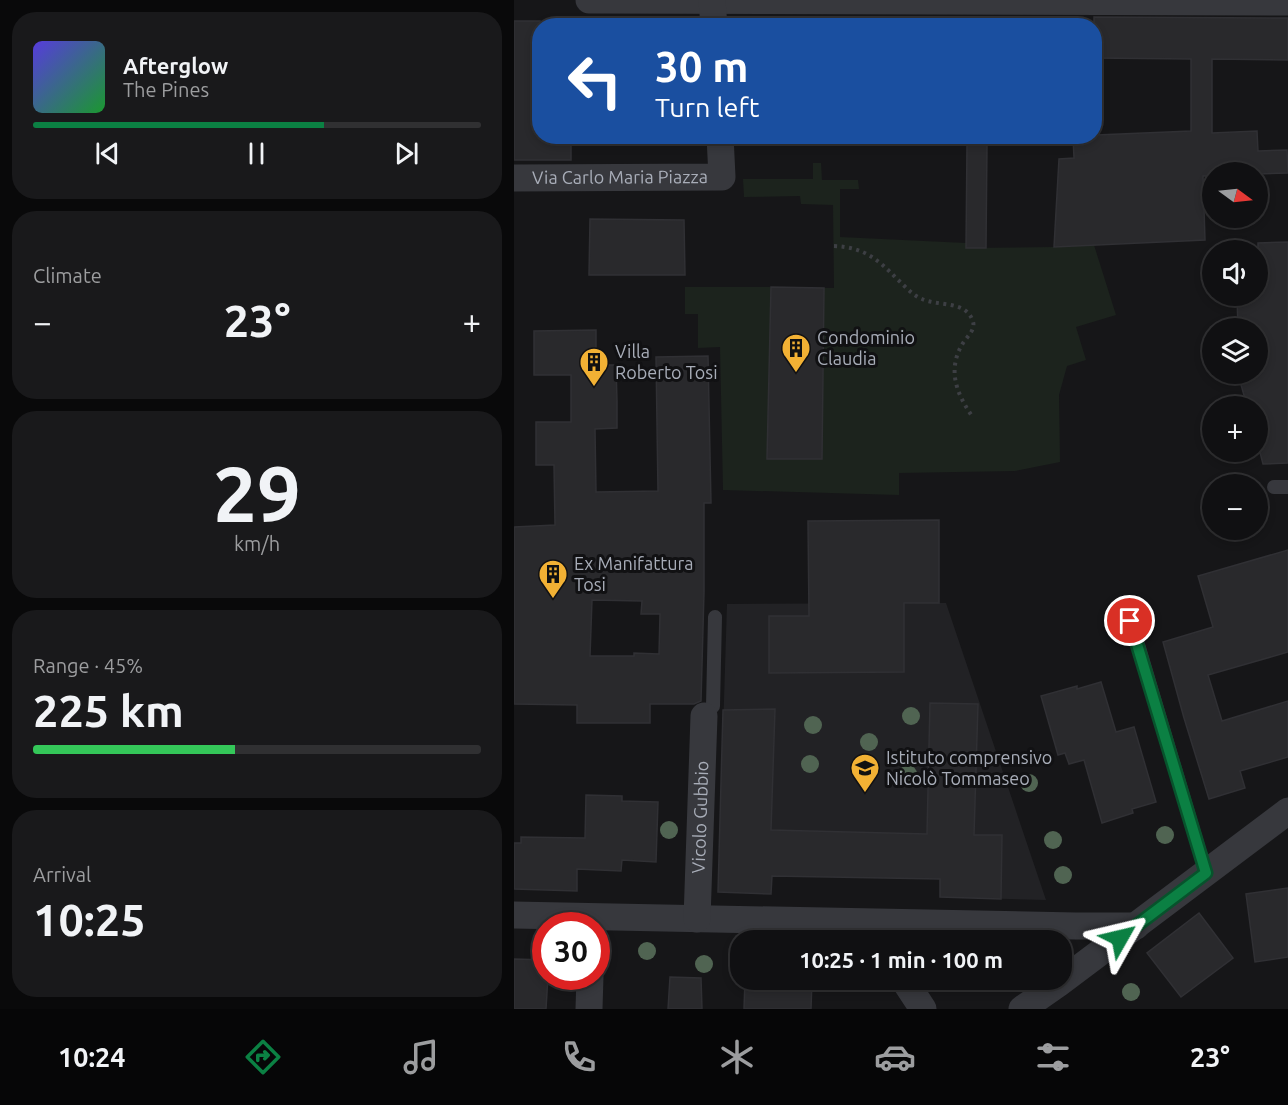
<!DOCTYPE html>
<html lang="en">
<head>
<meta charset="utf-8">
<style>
  body { margin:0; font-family:Ubuntu,sans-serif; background:#19191b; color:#f1f3f6; height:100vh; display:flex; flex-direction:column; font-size:22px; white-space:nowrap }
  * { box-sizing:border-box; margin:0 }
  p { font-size:20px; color:#9c9d9f }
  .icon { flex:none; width:33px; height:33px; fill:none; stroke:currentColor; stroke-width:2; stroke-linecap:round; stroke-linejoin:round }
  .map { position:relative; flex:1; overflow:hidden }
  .side { display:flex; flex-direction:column; gap:12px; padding:12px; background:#09090a; width:514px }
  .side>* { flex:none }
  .guide { position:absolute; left:18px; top:18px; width:570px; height:126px; border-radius:24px; box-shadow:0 3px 9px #0003,0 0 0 2px #303032; background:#1a4fa0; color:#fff; overflow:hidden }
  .needle { width:39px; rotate:105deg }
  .buttons { position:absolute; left:688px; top:162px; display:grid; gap:12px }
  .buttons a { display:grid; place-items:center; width:66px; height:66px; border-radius:50%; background:#101012; box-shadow:0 3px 9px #0003,0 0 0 2px #303032; font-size:30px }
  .speed { position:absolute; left:18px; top:912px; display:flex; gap:12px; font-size:30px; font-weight:700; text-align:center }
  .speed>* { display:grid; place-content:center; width:78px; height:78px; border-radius:50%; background:#101012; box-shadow:0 3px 9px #0003,0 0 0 2px #303032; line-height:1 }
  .speed .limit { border:9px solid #d22; background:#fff; color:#111 }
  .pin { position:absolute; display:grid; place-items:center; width:51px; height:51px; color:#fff; margin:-26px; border:3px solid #fff; border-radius:50%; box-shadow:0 2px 6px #0007 }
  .me { position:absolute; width:66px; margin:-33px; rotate:53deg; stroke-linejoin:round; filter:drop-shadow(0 0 4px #0008) }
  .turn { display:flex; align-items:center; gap:21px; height:126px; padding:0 24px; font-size:27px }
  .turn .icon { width:78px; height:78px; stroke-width:2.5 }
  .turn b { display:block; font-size:42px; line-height:51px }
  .big { font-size:45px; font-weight:700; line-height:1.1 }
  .side .card { flex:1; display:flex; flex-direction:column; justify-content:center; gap:9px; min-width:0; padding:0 21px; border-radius:24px; background:#19191b }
  .side .dial { align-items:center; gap:0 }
  .dial b { font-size:78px; line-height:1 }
  .song { display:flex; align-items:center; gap:18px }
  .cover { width:72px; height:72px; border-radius:9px; background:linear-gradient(135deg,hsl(250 70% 55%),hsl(130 70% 35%)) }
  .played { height:6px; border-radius:3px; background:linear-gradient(90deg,#0b8043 65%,#303032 65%) }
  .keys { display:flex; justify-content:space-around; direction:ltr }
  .heat { display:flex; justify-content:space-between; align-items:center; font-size:33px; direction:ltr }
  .charge { height:9px; border-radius:4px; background:linear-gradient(90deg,#34c759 45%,#303032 0) }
  .trip { position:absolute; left:216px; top:930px; width:342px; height:60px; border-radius:24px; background:#101012; box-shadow:0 3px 9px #0003,0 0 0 2px #303032; font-weight:700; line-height:60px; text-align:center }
  .tabs { display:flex; height:96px; justify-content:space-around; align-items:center; background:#060607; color:#9c9d9f }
  .tabs .icon { width:42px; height:42px }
  .tabs .active { color:#0b8043 }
  .tabs b { font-size:27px; color:#f1f3f6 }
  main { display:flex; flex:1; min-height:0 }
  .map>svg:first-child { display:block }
  .built { fill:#222225 }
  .green { fill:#1c231d }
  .building { fill:#29292c; stroke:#303034; stroke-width:1.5; fill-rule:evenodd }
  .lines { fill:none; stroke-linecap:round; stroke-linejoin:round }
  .path { stroke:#3d3f44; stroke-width:4; stroke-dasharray:3 4.5; stroke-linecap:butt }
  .lane { stroke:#37383d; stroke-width:14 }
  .street { stroke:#37383d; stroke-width:27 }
  .tree { fill:#506452 }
  .route-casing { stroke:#07532c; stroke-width:15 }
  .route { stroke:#0b8043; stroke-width:10 }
  .labels { text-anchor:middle; stroke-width:6; stroke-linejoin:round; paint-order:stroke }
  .street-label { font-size:18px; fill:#a8adb8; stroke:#111113 }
  .poi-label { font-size:18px; fill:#a8adb8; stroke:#111113; text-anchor:start }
</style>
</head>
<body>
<main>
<section class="side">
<div class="card">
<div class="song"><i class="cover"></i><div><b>Afterglow</b><p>The Pines</p></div></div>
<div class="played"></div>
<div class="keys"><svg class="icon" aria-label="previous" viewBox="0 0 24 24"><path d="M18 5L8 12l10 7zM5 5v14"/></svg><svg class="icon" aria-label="pause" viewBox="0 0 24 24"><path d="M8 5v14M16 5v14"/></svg><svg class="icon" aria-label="next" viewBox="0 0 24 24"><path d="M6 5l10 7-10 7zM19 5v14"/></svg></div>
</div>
<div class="card"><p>Climate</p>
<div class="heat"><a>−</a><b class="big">23°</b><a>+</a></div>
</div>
<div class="card dial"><b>29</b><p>km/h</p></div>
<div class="card"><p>Range · 45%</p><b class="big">225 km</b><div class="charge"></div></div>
<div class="card"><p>Arrival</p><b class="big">10:25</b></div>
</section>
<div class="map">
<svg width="774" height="1009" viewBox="0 0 774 1009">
  <rect width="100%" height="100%" fill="#161618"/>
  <path class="built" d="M 432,603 L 532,900 L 426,897 L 426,879 L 258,876 L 257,894 L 204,892 L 213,604 Z"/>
  <path class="green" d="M 299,163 L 307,163 L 308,180 L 344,180 L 345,189 L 326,189 L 326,237 L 452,243 L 452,248 L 540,247 L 580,245 L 602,315 L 562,327 L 572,360 L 553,366 L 545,395 L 546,462 L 501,471 L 385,473 L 385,495 L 209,490 L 206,347 L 184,348 L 184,314 L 171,314 L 171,287 L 257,287 L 253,459 L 308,459 L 310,288 L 320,288 L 319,205 L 287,204 L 286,196 L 230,197 L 229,179 L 299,179 Z"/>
  <g class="building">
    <path d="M 580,17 L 774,18 L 774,60 L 698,59 L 698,133 L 743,131 L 744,151 L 773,150 L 774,173 L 744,174 L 744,172 L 699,172 L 699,176 L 689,176 L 691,240 L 540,247 L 545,159 L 560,158 L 559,136 L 677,131 L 677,59 L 580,58 Z"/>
    <path d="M 0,21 L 26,21 L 26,100 L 22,121 L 26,121 L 26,136 L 57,136 L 57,160 L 0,160 Z"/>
    <path d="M 453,144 L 473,145 L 472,248 L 452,248 Z"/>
    <path d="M 76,219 L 170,220 L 171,275 L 75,275 Z"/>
    <path d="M 774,242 L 774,463 L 749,464 L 744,445 L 744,406 L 733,406 L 724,374 L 744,374 L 744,328 L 724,328 L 723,296 L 744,296 L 744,243 Z"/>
    <path d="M 257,287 L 310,288 L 308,459 L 253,459 Z"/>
    <path d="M 82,330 L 82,365 L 102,365 L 103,401 L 103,428 L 81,429 L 82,492 L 144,491 L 142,357 L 194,356 L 197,503 L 190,503 L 190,592 L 187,701 L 180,704 L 136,704 L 136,723 L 63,723 L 63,705 L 0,704 L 0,527 L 41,525 L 40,465 L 22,465 L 22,422 L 57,422 L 57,375 L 20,375 L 20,331 ZM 78,600 L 128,601 L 127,614 L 146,614 L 145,654 L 120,653 L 120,656 L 76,656 Z"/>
    <path d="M 425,520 L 425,603 L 390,603 L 390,672 L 255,673 L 255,616 L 295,616 L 294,521 Z"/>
    <path d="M 774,550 L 774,652 L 694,675 L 708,721 L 774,701 L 774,757 L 726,771 L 731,788 L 695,799 L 670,718 L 649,642 L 699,627 L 684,576 Z"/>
    <path d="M 587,682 L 602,732 L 620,727 L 642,802 L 618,809 L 619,813 L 588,823 L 570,760 L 555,764 L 551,753 L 544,755 L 527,696 L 563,686 L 563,689 Z"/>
    <path d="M 416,703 L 464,704 L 460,835 L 488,835 L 487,899 L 426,897 L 426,879 L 258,876 L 257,894 L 204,892 L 209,710 L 261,709 L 257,830 L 413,834 Z"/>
    <path d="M 72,795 L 108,796 L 108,801 L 144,802 L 142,862 L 108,860 L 107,871 L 63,869 L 63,891 L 0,889 L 0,843 L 7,843 L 7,837 L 71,838 Z"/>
    <path d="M 774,888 L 774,957 L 741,962 L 732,894 Z"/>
    <path d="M 685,913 L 719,958 L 667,997 L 633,953 Z"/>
    <path d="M 0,959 L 32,960 L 32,976 L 34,976 L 32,1009 L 0,1009 Z"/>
    <path d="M 156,977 L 187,978 L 188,1009 L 154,1009 Z"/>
    <path d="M 231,980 L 298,980 L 297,1009 L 230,1009 Z"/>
  </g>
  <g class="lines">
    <path class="path" d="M 320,246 C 349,247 364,259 383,279 C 391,286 398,295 408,299 C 423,306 451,301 458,319 C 463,329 454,335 449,343 C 433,369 442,393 458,416"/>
    <g class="lane">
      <path d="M 760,487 L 774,487"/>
      <path d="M 617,621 L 692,873"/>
      <path d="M 190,716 L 199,706 L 201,617"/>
    </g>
    <g class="street">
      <path d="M 75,0 L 774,2"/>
      <path d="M 198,1 L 200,26"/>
      <path id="s1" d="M 0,178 L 208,177 L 206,136"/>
      <path d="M 0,915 L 562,926 L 622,926"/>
      <path id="s2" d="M 183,919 L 190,716"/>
      <path d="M 390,980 L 409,1009"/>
      <path d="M 75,1009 L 76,976"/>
      <path d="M 508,1009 L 544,984 L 774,811"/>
    </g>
  </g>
  <g class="tree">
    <circle cx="397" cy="716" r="9"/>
    <circle cx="299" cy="725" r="9"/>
    <circle cx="355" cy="742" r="9"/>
    <circle cx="296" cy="764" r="9"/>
    <circle cx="394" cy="774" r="9"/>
    <circle cx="515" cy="783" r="9"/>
    <circle cx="155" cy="830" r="9"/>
    <circle cx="651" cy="835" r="9"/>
    <circle cx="539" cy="840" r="9"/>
    <circle cx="549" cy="875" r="9"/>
    <circle cx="133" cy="951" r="9"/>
    <circle cx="190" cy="964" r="9"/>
    <circle cx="617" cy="992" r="9"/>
  </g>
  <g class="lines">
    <g class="route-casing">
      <path id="route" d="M 606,938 L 692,873 L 616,621"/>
    </g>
    <use href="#route" class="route"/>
  </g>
  <defs>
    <g id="building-pin" transform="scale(1.5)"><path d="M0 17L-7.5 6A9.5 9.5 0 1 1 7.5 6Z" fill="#f2b134" stroke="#111113"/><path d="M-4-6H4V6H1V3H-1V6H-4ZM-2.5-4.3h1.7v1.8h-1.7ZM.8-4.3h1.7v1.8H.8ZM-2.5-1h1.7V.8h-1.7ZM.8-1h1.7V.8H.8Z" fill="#111"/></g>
    <g id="school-pin" transform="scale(1.5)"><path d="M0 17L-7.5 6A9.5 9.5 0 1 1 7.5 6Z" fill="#f2b134" stroke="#111113"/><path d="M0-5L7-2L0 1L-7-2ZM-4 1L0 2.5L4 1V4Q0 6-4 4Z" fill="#111"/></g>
  </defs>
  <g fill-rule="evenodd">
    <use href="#building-pin" x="282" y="348"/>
    <use href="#building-pin" x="80" y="362"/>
    <use href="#building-pin" x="39" y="574"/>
    <use href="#school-pin" x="351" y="768"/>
  </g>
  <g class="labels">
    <g class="street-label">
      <text dy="6" stroke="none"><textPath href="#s1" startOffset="106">Via Carlo Maria Piazza</textPath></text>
      <text dy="6" stroke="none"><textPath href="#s2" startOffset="102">Vicolo Gubbio</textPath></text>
    </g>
    <g class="poi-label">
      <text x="303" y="344">Condominio<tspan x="303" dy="21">Claudia</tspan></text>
      <text x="101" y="358">Villa<tspan x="101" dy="21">Roberto Tosi</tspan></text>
      <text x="60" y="570">Ex Manifattura<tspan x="60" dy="21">Tosi</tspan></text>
      <text x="372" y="764">Istituto comprensivo<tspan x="372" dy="21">Nicolò Tommaseo</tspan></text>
    </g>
  </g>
</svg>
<div class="buttons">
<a><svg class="needle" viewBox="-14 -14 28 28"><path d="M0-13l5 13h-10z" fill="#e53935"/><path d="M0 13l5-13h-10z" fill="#9c9d9f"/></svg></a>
<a><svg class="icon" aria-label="sound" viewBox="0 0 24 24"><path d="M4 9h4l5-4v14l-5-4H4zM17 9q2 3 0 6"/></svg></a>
<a><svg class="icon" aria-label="layers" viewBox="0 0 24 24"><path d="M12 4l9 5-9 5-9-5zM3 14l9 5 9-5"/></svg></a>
<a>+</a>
<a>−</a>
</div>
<div class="speed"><div class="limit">30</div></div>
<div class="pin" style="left:616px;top:621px;background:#d93025"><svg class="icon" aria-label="arrive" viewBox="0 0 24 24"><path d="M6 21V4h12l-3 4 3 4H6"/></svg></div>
<svg class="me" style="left:606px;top:938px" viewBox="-20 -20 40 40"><path d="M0-17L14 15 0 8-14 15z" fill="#0b8043" stroke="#fff" stroke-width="4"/></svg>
<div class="trip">10:25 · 1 min · 100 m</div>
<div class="guide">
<div class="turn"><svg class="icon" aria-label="left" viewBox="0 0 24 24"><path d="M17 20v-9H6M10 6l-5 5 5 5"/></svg><div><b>30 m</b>Turn left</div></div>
</div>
</div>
</main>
<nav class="tabs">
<b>10:24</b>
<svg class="icon active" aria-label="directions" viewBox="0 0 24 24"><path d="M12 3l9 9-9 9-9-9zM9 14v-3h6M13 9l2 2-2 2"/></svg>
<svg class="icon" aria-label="music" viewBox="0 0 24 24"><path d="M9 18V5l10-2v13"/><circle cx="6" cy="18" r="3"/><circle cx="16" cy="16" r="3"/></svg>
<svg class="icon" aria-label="phone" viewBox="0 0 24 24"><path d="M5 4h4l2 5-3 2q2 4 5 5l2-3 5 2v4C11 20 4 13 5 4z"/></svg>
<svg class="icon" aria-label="climate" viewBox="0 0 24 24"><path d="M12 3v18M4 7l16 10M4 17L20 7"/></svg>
<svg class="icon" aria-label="car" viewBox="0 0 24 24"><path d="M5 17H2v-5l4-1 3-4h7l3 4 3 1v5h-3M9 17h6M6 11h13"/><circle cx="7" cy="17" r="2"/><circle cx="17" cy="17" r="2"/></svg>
<svg class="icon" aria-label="filters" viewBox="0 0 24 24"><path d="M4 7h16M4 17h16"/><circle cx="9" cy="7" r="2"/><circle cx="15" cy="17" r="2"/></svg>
<b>23°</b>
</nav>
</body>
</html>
